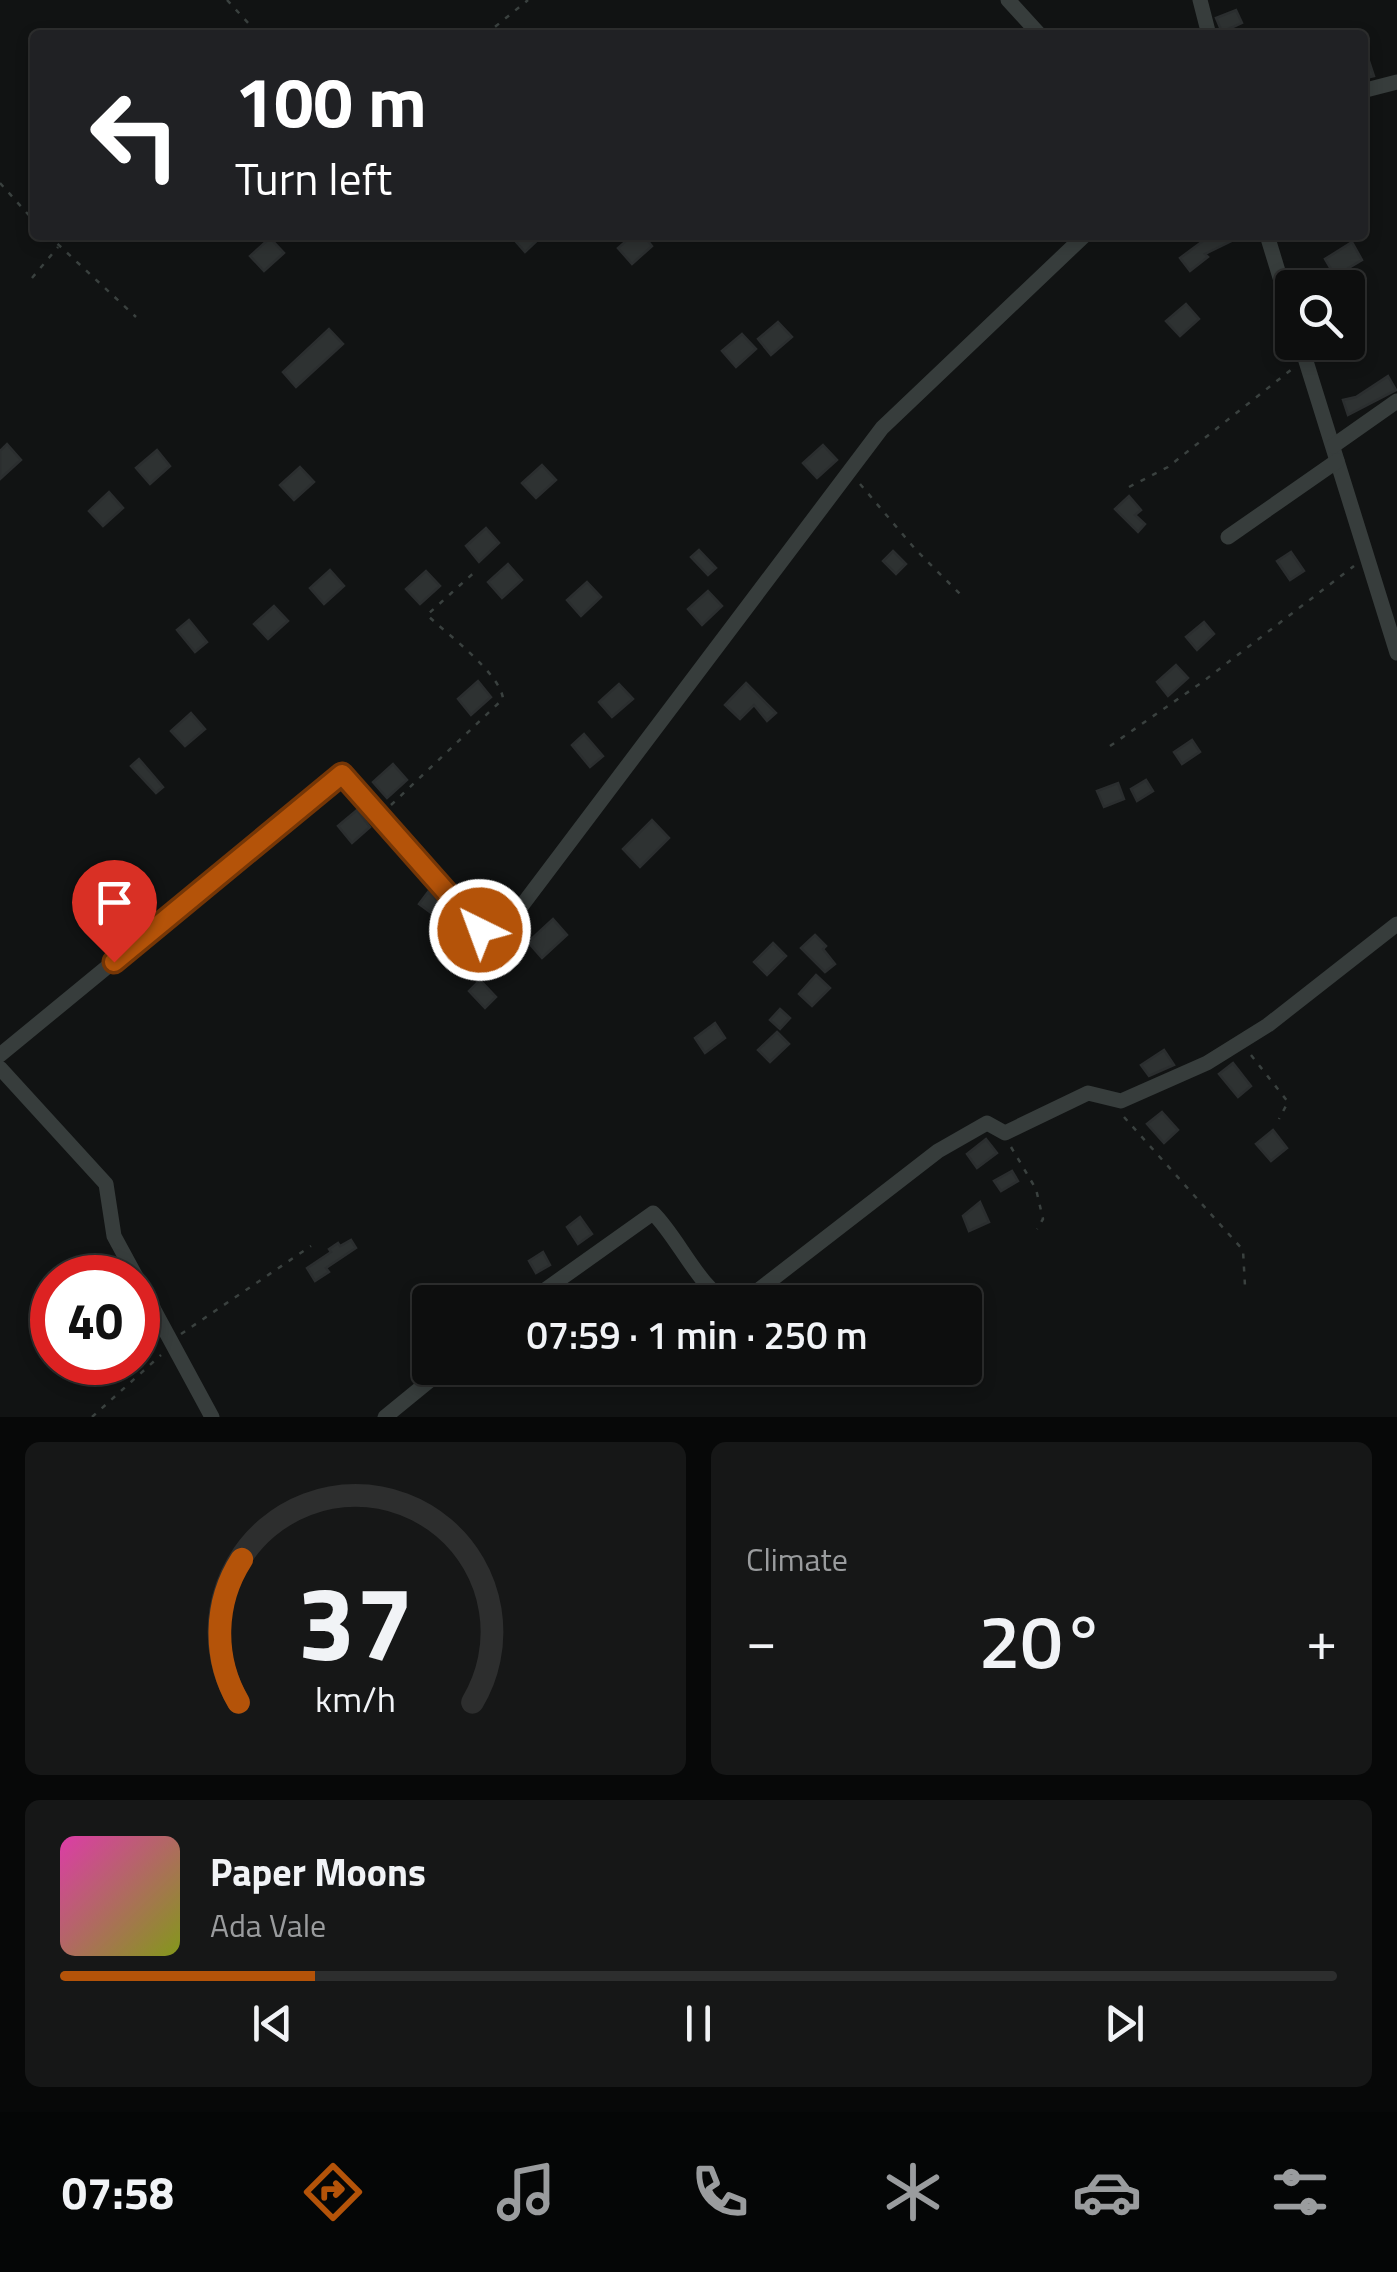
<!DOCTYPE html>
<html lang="en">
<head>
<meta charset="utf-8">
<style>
  body { margin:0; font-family:"Titillium Web",sans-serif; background:#161717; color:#f1f3f6; height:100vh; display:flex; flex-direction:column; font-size:38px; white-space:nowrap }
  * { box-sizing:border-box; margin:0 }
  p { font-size:32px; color:#9a9c9e }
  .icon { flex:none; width:55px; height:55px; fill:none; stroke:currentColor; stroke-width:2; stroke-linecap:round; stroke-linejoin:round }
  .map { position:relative; height:1417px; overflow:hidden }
  .sheet { display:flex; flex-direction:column; gap:25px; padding:25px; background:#070808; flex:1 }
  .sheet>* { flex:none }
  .hud { position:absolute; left:30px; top:30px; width:1338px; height:210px; border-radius:10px; box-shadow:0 5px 15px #0003,0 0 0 2px #2d2e2e; background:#202124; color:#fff; overflow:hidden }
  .controls { position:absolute; left:1275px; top:270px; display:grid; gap:20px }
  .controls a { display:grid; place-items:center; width:90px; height:90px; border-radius:10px; background:#0d0e0e; box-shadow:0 5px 15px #0003,0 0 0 2px #2d2e2e; font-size:50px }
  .speed { position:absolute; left:30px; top:1255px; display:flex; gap:20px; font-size:50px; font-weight:700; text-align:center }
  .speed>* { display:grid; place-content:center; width:130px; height:130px; border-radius:50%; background:#0d0e0e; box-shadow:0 5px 15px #0003,0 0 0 2px #2d2e2e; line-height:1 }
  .speed .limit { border:15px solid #d22; background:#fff; color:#111 }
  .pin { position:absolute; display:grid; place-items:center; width:85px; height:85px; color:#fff; margin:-102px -42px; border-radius:50% 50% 50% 0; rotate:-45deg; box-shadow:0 0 10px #0007 }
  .pin .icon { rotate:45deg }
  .me { position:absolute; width:110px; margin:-55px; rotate:318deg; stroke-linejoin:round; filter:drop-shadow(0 0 8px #0008) }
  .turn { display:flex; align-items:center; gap:35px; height:210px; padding:0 40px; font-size:45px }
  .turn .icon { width:130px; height:130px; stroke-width:2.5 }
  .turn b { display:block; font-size:70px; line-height:85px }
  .big { font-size:75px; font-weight:600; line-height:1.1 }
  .sheet .widget { flex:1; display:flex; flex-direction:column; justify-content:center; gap:15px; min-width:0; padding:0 35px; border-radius:15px; background:#161717 }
  .sheet .dial { align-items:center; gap:0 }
  .dial svg { height:260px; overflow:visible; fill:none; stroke:#2d2e2e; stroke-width:7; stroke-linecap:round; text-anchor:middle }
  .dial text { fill:#f1f3f6; stroke:none }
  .song { display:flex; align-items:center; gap:30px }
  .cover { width:120px; height:120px; border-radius:15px; background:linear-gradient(135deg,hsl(320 70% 55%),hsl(70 70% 35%)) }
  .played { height:10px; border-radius:5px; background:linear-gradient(90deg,#b45309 20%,#2d2e2e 20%) }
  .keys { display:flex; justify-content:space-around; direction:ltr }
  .heat { display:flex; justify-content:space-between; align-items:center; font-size:55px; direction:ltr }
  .sheet .tiles { flex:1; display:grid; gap:25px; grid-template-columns:1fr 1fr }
  .widget:last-child { grid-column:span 2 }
  .trip { position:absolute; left:412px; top:1285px; width:570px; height:100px; border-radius:10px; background:#0d0e0e; box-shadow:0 5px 15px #0003,0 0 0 2px #2d2e2e; font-weight:600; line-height:100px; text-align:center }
  .menu { display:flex; height:160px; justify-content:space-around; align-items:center; background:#050606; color:#9a9c9e }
  .menu .icon { width:70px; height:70px }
  .menu .selected { color:#b45309 }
  .menu b { font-size:45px; color:#f1f3f6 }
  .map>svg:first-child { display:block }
  .building { fill:#2e3232; stroke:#2b2e2f; stroke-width:2.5 }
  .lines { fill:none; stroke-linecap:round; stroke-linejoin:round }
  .path { stroke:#3a413f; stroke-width:2.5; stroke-dasharray:5 8; stroke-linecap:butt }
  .minor { stroke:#373d3c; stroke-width:15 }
  .route-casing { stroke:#753606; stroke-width:25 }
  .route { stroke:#b45309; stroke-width:18 }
</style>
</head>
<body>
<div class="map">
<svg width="1397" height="1417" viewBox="0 0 1397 1417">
  <rect width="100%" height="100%" fill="#111313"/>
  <g class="building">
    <path d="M 1236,10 L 1242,23 L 1222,32 L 1216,18 Z"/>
    <path d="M 1362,49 L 1365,49 L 1374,76 L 1362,79 Z"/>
    <path d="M 510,235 L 543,235 L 525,252 Z"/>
    <path d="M 633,235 L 643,235 L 652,246 L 632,264 L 618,248 Z"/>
    <path d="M 1211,235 L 1244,235 L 1205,254 L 1208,257 L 1190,271 L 1180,258 Z"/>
    <path d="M 270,238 L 284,253 L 264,271 L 250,256 Z"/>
    <path d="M 1352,242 L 1362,260 L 1335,276 L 1325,259 Z"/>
    <path d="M 1186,304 L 1199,319 L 1180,336 L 1166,321 Z"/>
    <path d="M 778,322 L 792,337 L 771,355 L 758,339 Z"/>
    <path d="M 329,329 L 343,344 L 296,387 L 283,372 Z"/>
    <path d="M 742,334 L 756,349 L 736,367 L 722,351 Z"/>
    <path d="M 1388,376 L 1396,390 L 1348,415 L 1343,400 L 1356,397 Z"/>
    <path d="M 7,444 L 21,460 L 0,479 L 0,451 Z"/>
    <path d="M 823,445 L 837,460 L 817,478 L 803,463 Z"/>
    <path d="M 157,450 L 170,466 L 150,484 L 136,468 Z"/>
    <path d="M 542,465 L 556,480 L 536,498 L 522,483 Z"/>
    <path d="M 300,467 L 314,482 L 294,500 L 280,485 Z"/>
    <path d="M 109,492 L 123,508 L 103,526 L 89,511 Z"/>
    <path d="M 1129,496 L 1141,510 L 1135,515 L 1145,524 L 1138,532 L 1115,509 Z"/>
    <path d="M 486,528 L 499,543 L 479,562 L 466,546 Z"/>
    <path d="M 699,550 L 716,568 L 708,575 L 691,557 Z"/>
    <path d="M 893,551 L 906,564 L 896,574 L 883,561 Z"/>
    <path d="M 1291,552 L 1304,571 L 1290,580 L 1277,561 Z"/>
    <path d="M 508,564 L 522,580 L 502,598 L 488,582 Z"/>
    <path d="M 330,570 L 344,586 L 324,604 L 310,588 Z"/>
    <path d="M 426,571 L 440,586 L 420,604 L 406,589 Z"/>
    <path d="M 587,582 L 601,597 L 581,616 L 567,600 Z"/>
    <path d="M 708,591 L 722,606 L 702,625 L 688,609 Z"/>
    <path d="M 274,606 L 288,621 L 268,639 L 254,624 Z"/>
    <path d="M 189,620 L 207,642 L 195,652 L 177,630 Z"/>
    <path d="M 1204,622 L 1214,634 L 1197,650 L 1186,637 Z"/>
    <path d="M 1176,665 L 1188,678 L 1168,696 L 1157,682 Z"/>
    <path d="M 478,681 L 491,697 L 471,715 L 458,699 Z"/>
    <path d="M 746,683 L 776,713 L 767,721 L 754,705 L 740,719 L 725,705 Z"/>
    <path d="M 619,684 L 633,699 L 612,717 L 599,702 Z"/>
    <path d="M 191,713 L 205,729 L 185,746 L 171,731 Z"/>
    <path d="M 584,734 L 603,756 L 590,767 L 572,745 Z"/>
    <path d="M 1192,740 L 1200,752 L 1182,764 L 1174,752 Z"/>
    <path d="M 139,759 L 163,787 L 156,793 L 131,766 Z"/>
    <path d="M 393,764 L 407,780 L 387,798 L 373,782 Z"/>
    <path d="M 1146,780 L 1153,791 L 1137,801 L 1131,789 Z"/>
    <path d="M 1118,783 L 1124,799 L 1104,807 L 1097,791 Z"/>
    <path d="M 357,810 L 370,827 L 352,843 L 338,826 Z"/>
    <path d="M 652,820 L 669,838 L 640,867 L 623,849 Z"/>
    <path d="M 428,892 L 442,904 L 434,915 L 419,904 Z"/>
    <path d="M 553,919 L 567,935 L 542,958 L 528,942 Z"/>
    <path d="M 815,935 L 826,946 L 823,949 L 835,964 L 825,972 L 801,948 Z"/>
    <path d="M 773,943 L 786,956 L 767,975 L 754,962 Z"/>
    <path d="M 816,975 L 830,988 L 812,1006 L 799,994 Z"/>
    <path d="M 480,980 L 496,997 L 485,1008 L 469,991 Z"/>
    <path d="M 780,1009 L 790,1018 L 780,1029 L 770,1020 Z"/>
    <path d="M 715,1023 L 725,1038 L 705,1053 L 695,1038 Z"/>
    <path d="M 777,1032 L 789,1044 L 770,1062 L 758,1050 Z"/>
    <path d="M 1164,1050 L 1174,1065 L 1149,1076 L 1141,1065 Z"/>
    <path d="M 1233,1063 L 1251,1086 L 1238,1097 L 1219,1074 Z"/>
    <path d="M 1162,1112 L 1178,1130 L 1164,1143 L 1147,1124 Z"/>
    <path d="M 1273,1130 L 1287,1148 L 1271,1161 L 1256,1144 Z"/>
    <path d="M 986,1139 L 997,1153 L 977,1168 L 967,1154 Z"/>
    <path d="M 1012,1171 L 1018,1181 L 1001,1191 L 994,1181 Z"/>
    <path d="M 980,1202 L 989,1222 L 969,1231 L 963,1216 Z"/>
    <path d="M 580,1217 L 592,1234 L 578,1244 L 567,1227 Z"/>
    <path d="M 351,1240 L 356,1248 L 326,1268 L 329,1272 L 315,1281 L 307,1268 L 331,1252 L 329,1249 L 338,1243 L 340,1246 Z"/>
    <path d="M 543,1252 L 550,1265 L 536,1273 L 529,1261 Z"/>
  </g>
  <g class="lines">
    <g class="path">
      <path d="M 227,0 L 251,26 L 252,35"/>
      <path d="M 485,35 L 528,0"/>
      <path d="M 0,183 L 35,222"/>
      <path d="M 48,235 L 136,317"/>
      <path d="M 32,278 L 58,247"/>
      <path d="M 860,484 L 916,550 L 964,598"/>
      <path d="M 1129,487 L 1168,467 L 1292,369"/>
      <path d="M 1110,746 L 1201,683 L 1354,566"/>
      <path d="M 391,805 L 503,699 C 501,674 446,633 427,615 L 478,569"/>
      <path d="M 1251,1055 L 1288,1102 L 1279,1119"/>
      <path d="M 1124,1117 L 1243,1250 L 1245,1286"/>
      <path d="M 1011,1147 L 1036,1189 L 1043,1219 L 1037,1229"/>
      <path d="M 181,1334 L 311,1246"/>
      <path d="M 92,1417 L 161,1355"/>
    </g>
    <g class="minor">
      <path d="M 1008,0 L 1040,35"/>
      <path d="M 1200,0 L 1209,35"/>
      <path d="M 1362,91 L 1397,82"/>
      <path d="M 1267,235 L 1292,317"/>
      <path d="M 1300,342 L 1397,653"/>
      <path d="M 1333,446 L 1397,401"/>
      <path d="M 1228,537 L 1337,461"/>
      <path d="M 0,1055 L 342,774 L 480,930 L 511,920 L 882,428 L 1085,235"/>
      <path d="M 0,1068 L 106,1184 L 114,1236 L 212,1417"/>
      <path d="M 528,1302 L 653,1213 C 678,1237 700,1290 729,1302"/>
      <path d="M 743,1302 L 938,1151 L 987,1123 L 1005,1133 L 1088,1093 L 1121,1101 L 1207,1063 L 1268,1025 L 1397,924"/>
      <path d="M 385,1417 L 445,1368"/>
    </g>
  </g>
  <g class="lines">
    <g class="route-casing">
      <path id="route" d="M 114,962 L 342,774 L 480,930"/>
    </g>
    <use href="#route" class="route"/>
  </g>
</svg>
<div class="controls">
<a><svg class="icon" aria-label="search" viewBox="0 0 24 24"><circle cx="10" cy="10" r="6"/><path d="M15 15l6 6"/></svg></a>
</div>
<div class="speed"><div class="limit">40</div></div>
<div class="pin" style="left:114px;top:962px;background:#d93025"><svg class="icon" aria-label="arrive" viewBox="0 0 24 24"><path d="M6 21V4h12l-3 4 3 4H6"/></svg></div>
<svg class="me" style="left:480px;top:930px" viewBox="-20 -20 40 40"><circle r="17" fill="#b45309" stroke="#fff" stroke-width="3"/><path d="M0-11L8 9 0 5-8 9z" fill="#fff"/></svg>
<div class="trip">07:59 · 1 min · 250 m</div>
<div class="hud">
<div class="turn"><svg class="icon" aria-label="left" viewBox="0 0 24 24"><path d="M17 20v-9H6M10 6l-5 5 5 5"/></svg><div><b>100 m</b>Turn left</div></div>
</div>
</div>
<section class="sheet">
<div class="tiles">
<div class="widget dial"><svg viewBox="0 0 100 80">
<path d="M14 69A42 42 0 1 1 86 69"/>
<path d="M14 69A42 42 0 0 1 15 25" stroke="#b45309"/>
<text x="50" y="56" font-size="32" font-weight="700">37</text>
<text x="50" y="72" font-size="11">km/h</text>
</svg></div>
<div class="widget"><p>Climate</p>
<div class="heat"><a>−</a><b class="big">20°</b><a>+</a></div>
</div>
<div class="widget">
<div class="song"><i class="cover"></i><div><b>Paper Moons</b><p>Ada Vale</p></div></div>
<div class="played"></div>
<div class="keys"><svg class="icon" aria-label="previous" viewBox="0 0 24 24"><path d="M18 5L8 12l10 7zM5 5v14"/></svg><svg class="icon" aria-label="pause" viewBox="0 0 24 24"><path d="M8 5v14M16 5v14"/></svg><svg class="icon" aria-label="next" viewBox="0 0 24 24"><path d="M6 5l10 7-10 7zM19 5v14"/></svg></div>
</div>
</div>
</section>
<nav class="menu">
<b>07:58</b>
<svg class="icon selected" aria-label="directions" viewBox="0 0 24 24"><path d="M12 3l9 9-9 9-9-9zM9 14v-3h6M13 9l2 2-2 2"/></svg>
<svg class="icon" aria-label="music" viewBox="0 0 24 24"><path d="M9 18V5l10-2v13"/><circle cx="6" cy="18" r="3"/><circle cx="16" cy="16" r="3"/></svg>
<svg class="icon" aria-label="phone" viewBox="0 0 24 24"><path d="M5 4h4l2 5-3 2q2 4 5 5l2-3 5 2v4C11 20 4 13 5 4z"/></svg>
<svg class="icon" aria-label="climate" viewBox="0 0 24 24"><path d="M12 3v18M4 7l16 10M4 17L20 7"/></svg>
<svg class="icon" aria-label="car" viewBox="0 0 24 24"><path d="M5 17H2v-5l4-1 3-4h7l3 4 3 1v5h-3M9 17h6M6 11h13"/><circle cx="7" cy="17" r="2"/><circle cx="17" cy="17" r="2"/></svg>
<svg class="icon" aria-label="filters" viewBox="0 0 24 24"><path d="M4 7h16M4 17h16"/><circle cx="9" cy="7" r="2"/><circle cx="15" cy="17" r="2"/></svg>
</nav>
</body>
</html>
